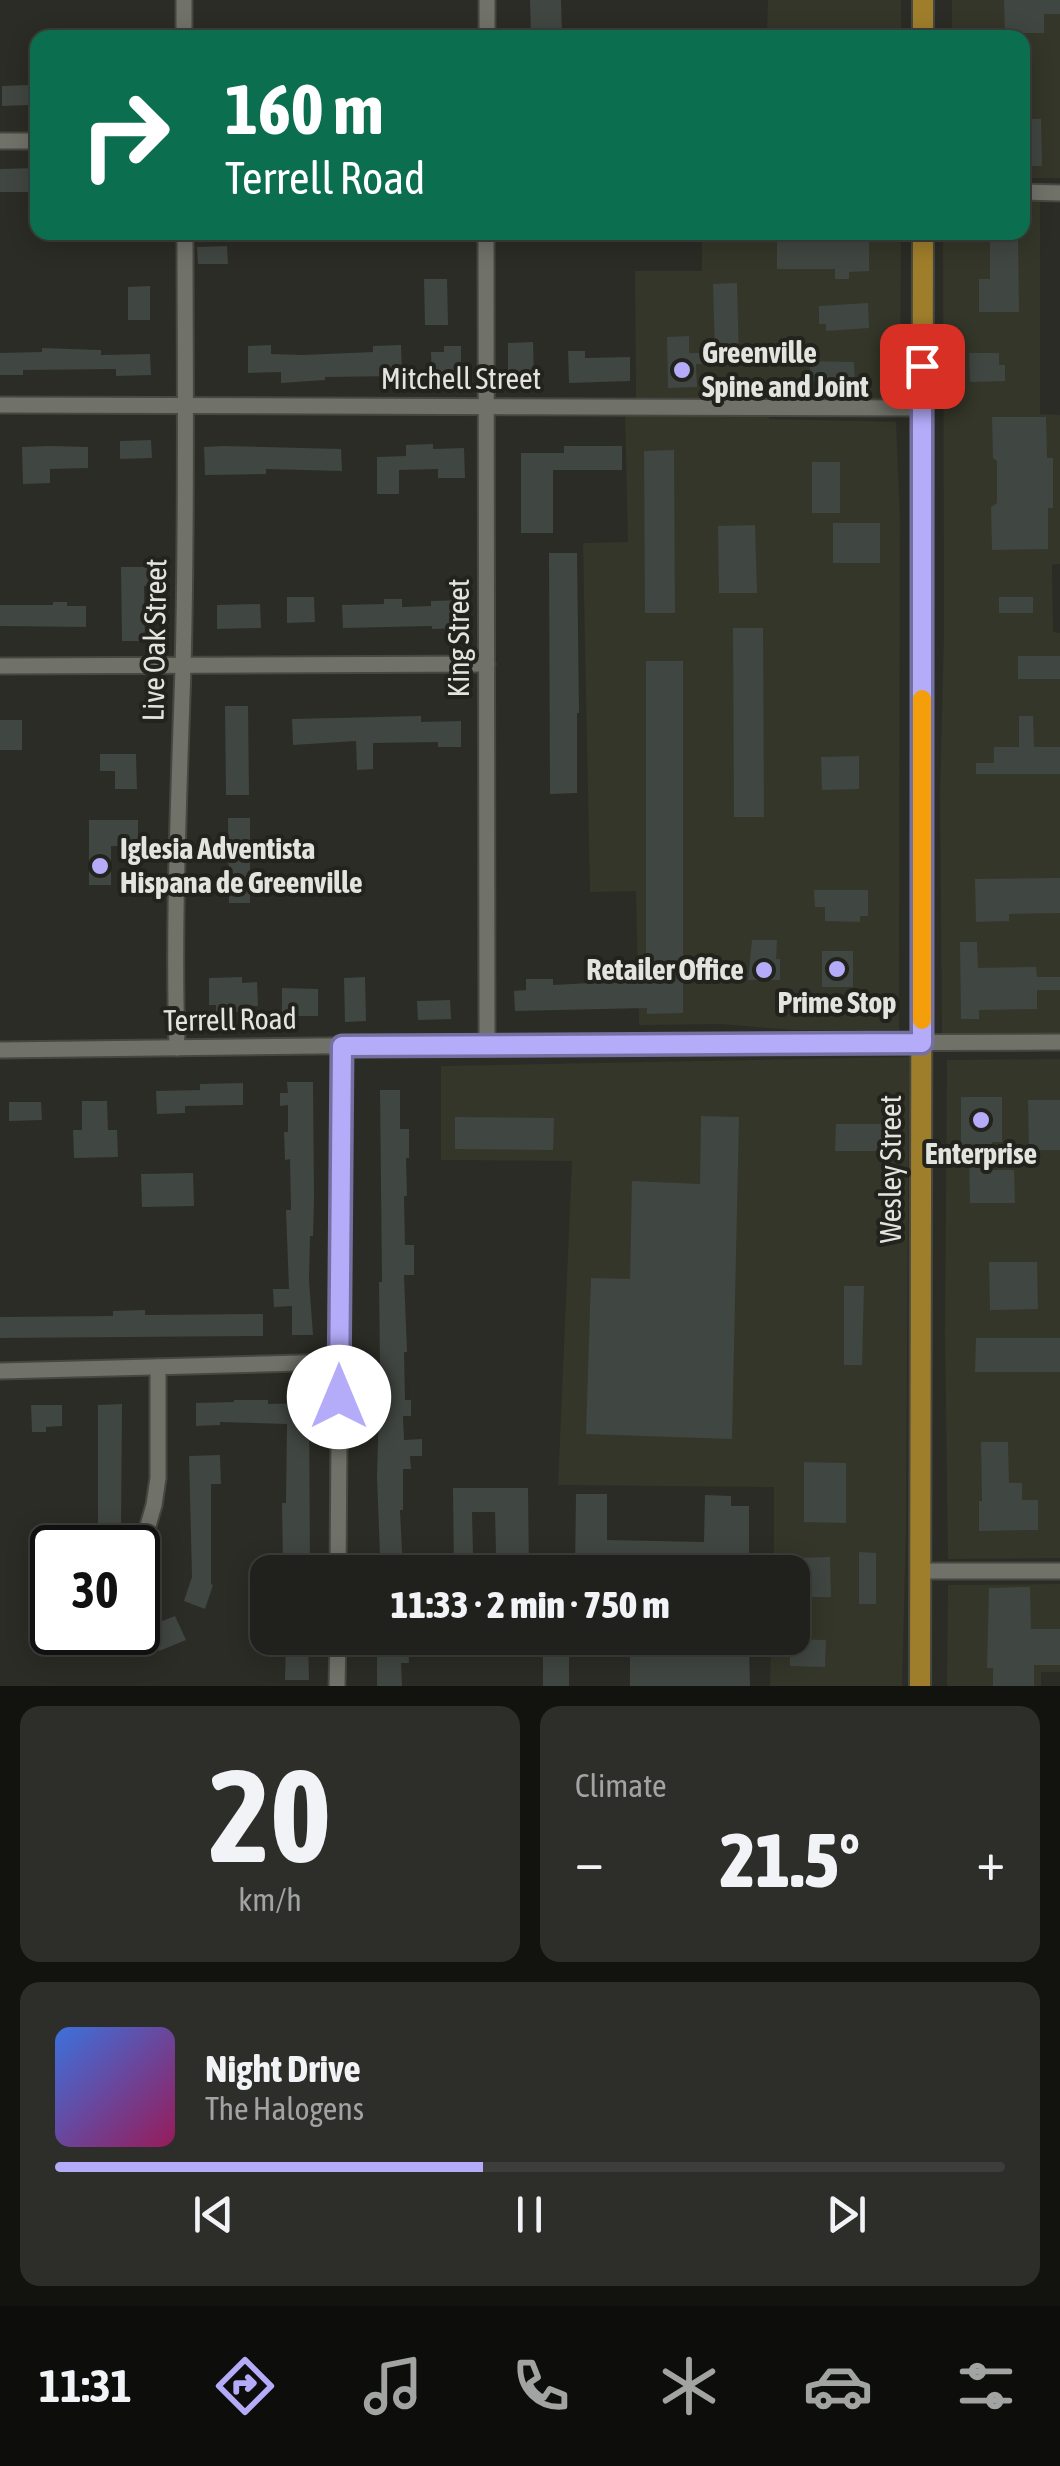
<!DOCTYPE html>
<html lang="en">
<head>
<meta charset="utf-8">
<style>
  body { margin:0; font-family:"Asap Condensed",sans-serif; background:#2d2e29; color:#f1f3f6; height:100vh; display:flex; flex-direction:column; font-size:38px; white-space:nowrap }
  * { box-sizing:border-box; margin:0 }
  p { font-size:32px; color:#a2a3a3 }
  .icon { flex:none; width:55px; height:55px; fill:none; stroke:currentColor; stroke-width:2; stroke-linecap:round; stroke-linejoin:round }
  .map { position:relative; height:1686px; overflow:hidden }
  .panel { display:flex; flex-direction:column; gap:20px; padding:20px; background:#12120f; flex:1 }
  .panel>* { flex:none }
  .guide { position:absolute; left:30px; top:30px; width:1000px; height:210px; border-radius:20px; box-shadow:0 5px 25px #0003,0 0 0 2px #3d3e3b; background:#0b6e4f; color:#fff; overflow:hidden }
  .speed { position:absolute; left:30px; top:1525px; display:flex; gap:20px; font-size:50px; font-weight:700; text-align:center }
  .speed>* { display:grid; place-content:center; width:130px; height:130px; border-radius:50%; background:#20211c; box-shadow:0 5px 25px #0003,0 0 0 2px #3d3e3b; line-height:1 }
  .speed .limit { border:5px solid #111; border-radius:15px; background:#fff; color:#111 }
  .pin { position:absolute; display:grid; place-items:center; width:85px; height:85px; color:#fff; margin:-42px; border-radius:20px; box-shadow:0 5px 15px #0006 }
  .me { position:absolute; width:110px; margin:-55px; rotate:0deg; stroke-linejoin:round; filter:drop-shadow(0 0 8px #0008) }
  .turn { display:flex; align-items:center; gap:35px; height:210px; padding:0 30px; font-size:45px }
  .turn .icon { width:130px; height:130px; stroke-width:2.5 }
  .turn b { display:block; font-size:70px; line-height:85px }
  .big { font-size:75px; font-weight:800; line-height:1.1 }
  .panel .widget { flex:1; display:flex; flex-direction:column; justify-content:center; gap:15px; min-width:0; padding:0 35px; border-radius:20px; background:#2d2e29 }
  .panel .dial { align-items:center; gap:0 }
  .dial b { font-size:130px; line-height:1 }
  .song { display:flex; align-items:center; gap:30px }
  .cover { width:120px; height:120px; border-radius:15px; background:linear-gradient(135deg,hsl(220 70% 55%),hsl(330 70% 35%)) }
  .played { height:10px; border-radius:5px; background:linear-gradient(90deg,#b4acf9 45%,#3d3e3b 45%) }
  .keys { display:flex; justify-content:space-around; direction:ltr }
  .heat { display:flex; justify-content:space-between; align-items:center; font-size:55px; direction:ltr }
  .panel .tiles { flex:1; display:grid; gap:20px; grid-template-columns:1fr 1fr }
  .widget:last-child { grid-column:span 2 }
  .trip { position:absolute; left:250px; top:1555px; width:560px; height:100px; border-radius:20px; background:#20211c; box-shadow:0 5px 25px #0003,0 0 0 2px #3d3e3b; font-weight:800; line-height:100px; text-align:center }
  .tab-bar { display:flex; height:160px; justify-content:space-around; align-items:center; background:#0d0d0b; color:#a2a3a3 }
  .tab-bar .icon { width:70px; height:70px }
  .tab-bar .active { color:#b4acf9 }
  .tab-bar b { font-size:45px; color:#f1f3f6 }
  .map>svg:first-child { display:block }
  .built { fill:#343629 }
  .building { fill:#404641; fill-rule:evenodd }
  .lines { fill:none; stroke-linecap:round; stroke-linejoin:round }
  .minor-casing { stroke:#464740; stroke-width:19 }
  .major-casing { stroke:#464740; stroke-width:24 }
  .minor { stroke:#707169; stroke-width:15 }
  .major { stroke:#9f7e2b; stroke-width:20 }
  .route-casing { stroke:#7570a2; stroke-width:25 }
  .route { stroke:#b4acf9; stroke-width:18 }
  .slow { stroke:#f59e0b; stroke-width:18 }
  .poi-dot { fill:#b4acf9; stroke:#22231c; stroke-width:4 }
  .labels { text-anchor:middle; stroke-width:8; stroke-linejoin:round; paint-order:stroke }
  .poi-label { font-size:30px; font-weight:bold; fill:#e3e4df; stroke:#22231c; text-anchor:start }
  .street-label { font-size:30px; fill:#e3e4df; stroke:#22231c }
</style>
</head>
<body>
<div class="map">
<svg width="1060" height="1686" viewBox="0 0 1060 1686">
  <rect width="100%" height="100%" fill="#2b2c25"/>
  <g class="built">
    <path d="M 768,0 L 901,0 L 901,37 L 683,37 L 683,35 L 767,34 Z"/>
    <path d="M 952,0 L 1060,0 L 1060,178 L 1023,178 L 1022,38 L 952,38 Z"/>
    <path d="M 1023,202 L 1040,202 L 1040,414 L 1060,415 L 1060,564 L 1052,565 L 1053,632 L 1060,633 L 1060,1034 L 942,1035 L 940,797 L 944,632 L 943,233 L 1022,232 Z"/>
    <path d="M 702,233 L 901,233 L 900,402 L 636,399 L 635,271 L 702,271 Z"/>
    <path d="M 768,410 L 769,419 L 896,422 L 900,518 L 899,1030 L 794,1030 L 719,1024 L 639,1025 L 636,891 L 590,892 L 583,543 L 628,542 L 625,413 Z"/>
    <path d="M 909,1057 L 906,1531 L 902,1686 L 770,1686 L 771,1638 L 792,1638 L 792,1572 L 774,1572 L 774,1487 L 558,1485 L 572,1161 L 441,1160 L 441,1066 Z"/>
    <path d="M 1060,1059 L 1060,1558 L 948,1559 L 945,1332 L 947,1060 Z"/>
    <path d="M 1060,1584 L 1060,1672 L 1041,1672 L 1041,1686 L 947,1686 L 948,1585 Z"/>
  </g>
  <g class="building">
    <path d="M 530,0 L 561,0 L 562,36 L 531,36 Z"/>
    <path d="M 1004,0 L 1060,0 L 1060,14 L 1044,14 L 1044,33 L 1005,33 Z"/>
    <path d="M 29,85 L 29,105 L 2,106 L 2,86 Z"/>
    <path d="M 1022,119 L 1041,119 L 1042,166 L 1022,166 Z"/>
    <path d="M 38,168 L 38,192 L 0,192 L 0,169 Z"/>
    <path d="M 777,232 L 869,232 L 869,271 L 849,272 L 849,279 L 835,279 L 835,269 L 777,269 Z"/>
    <path d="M 990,237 L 1018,237 L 1019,312 L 979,312 L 979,279 L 990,279 Z"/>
    <path d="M 227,246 L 228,264 L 198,264 L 197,247 Z"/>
    <path d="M 424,279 L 447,279 L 448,325 L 425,325 Z"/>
    <path d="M 737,283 L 739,363 L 696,364 L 697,387 L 668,388 L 667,337 L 689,336 L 689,353 L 715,353 L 713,284 Z"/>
    <path d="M 150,286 L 150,320 L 128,320 L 128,287 Z"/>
    <path d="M 868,303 L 869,328 L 826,331 L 826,324 L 819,324 L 819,306 Z"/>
    <path d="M 533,342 L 534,380 L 508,380 L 508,343 Z"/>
    <path d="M 271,345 L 271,354 L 303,355 L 373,352 L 373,346 L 401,345 L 402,376 L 325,377 L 325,380 L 281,383 L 281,372 L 248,373 L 248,346 Z"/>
    <path d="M 444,346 L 461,346 L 461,380 L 432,381 L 431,352 L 444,352 Z"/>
    <path d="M 42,348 L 101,350 L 101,355 L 150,354 L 151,375 L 116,376 L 116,369 L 23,370 L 23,375 L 0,375 L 0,353 L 42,352 Z"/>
    <path d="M 568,351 L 585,351 L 585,358 L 630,357 L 630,381 L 569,383 Z"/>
    <path d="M 969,353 L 999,353 L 999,365 L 1005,365 L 1005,381 L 970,382 Z"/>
    <path d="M 810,361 L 854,362 L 855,382 L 832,385 L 832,382 L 810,382 Z"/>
    <path d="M 992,417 L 1046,417 L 1047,458 L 1053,458 L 1053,508 L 1048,508 L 1048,549 L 992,550 L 991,507 L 997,503 L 997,461 L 993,458 Z"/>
    <path d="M 151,440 L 152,458 L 120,459 L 120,441 Z"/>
    <path d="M 433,444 L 433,449 L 464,448 L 465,478 L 438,478 L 438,469 L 399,470 L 399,494 L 377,494 L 377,457 L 406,456 L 406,445 Z"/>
    <path d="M 50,446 L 88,447 L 88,468 L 50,469 L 50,483 L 23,484 L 22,447 Z"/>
    <path d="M 224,446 L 341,449 L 342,471 L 266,469 L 266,474 L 205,475 L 204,447 Z"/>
    <path d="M 564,446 L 622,446 L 622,470 L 553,470 L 553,533 L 521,533 L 521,453 L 564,453 Z"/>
    <path d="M 674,450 L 675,613 L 645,613 L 644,451 Z"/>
    <rect x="812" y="462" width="28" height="51"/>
    <rect x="833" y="523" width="47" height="40"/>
    <path d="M 755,525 L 757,593 L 719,593 L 718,526 Z"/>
    <path d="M 549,553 L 577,553 L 579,713 L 577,713 L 577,793 L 550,794 Z"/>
    <path d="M 121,567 L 148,567 L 149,586 L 144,586 L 145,641 L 122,641 Z"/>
    <path d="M 287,597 L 314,597 L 315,622 L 287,623 Z"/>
    <rect x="999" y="597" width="34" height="16"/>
    <path d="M 384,599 L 402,599 L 402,607 L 431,606 L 431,601 L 464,600 L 465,628 L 432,629 L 432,626 L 343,628 L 342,605 L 384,604 Z"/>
    <path d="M 53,602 L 67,602 L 67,606 L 86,606 L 86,627 L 0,626 L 0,605 L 53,605 Z"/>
    <path d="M 260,604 L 261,628 L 217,629 L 217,605 Z"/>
    <path d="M 733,628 L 763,628 L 764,817 L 734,817 Z"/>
    <rect x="1018" y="656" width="42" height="23"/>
    <path d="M 646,661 L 683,661 L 683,1013 L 647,1014 L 647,1008 L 515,1011 L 514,991 L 526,990 L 526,979 L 553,979 L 553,985 L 646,980 Z"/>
    <path d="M 225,706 L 248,706 L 249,795 L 226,795 Z"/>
    <path d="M 421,716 L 421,722 L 461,721 L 461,747 L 438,747 L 438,742 L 373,743 L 373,769 L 357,770 L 356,741 L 293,745 L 292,719 Z"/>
    <path d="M 1019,716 L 1033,716 L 1034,747 L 1060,747 L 1060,774 L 976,774 L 976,763 L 994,763 L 994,747 L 1019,747 Z"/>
    <rect x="0" y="720" width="22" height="30"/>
    <path d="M 100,754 L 136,754 L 137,789 L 115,789 L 115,771 L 100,771 Z"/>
    <path d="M 859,756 L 859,789 L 822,790 L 821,757 Z"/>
    <path d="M 228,818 L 250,818 L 250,903 L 229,903 Z"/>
    <path d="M 89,820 L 138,820 L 138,846 L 111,846 L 111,885 L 89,885 Z"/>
    <path d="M 1060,878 L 1060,913 L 1009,914 L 1009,921 L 976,922 L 975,879 Z"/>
    <path d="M 814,890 L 868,890 L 868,916 L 860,916 L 860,922 L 825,921 L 825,907 L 815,907 Z"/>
    <path d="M 752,940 L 777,940 L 776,959 L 780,959 L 780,980 L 748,980 Z"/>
    <path d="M 960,942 L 977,942 L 978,968 L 1036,967 L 1037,977 L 1060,977 L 1060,990 L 1037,990 L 1037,1009 L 979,1010 L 979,1019 L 961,1019 Z"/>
    <rect x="822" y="951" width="31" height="36"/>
    <path d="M 242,977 L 242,983 L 257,982 L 258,1006 L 245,1006 L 245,1012 L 216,1012 L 216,1005 L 209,1005 L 209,978 Z"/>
    <path d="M 365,977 L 366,1021 L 345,1022 L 344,978 Z"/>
    <path d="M 282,988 L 318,989 L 318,1016 L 282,1016 Z"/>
    <path d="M 450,1000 L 451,1019 L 418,1020 L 417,1001 Z"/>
    <path d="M 287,1082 L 313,1082 L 314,1199 L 313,1236 L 310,1236 L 309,1280 L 313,1335 L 292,1335 L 292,1306 L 274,1307 L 273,1289 L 289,1289 L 286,1210 L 291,1210 L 290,1159 L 285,1160 L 284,1132 L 288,1132 L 288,1105 L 280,1106 L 280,1093 L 288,1093 Z"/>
    <path d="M 243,1083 L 243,1105 L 185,1106 L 185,1113 L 157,1114 L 156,1091 L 200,1090 L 200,1084 Z"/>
    <path d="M 380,1090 L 400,1090 L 400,1129 L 409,1129 L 409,1158 L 406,1158 L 407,1196 L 404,1196 L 405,1245 L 414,1245 L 414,1275 L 404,1275 L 407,1352 L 404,1352 L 405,1400 L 411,1400 L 411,1416 L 403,1416 L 404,1440 L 422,1439 L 422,1456 L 410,1456 L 411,1469 L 403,1469 L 403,1510 L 400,1510 L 403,1572 L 377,1572 L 377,1555 L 380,1555 L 377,1477 L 380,1366 L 379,1282 L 382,1282 Z"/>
    <path d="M 961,1097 L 1002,1097 L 1002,1142 L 992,1142 L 992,1170 L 1014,1170 L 1015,1203 L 970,1203 L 969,1150 L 961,1151 Z"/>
    <path d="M 1028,1100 L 1060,1100 L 1060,1150 L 1029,1150 Z"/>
    <path d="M 82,1101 L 107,1101 L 108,1130 L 117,1130 L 118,1157 L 74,1158 L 73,1130 L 82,1130 Z"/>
    <path d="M 9,1102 L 41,1102 L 42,1120 L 9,1121 Z"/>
    <path d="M 701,1116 L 739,1117 L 732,1439 L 586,1434 L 591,1278 L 630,1279 L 632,1181 L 700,1184 Z"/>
    <path d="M 455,1117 L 554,1118 L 553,1150 L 455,1149 Z"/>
    <path d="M 836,1124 L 888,1124 L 887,1151 L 835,1151 Z"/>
    <path d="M 193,1173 L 194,1206 L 142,1207 L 141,1174 Z"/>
    <path d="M 989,1262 L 1037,1262 L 1038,1309 L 990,1310 Z"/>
    <path d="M 844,1286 L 864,1286 L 862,1365 L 844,1365 Z"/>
    <path d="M 145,1310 L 145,1315 L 263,1314 L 263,1336 L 0,1338 L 0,1317 L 113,1316 L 113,1311 Z"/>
    <path d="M 976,1338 L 1060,1338 L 1060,1372 L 975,1372 Z"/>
    <path d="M 234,1400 L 268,1400 L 268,1404 L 309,1403 L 310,1565 L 283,1566 L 282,1503 L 286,1503 L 287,1424 L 220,1422 L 220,1425 L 196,1426 L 196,1403 L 234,1402 Z"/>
    <path d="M 122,1404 L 121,1528 L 98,1529 L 98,1405 Z"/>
    <path d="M 31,1405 L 62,1405 L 62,1426 L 46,1427 L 46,1432 L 32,1432 Z"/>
    <path d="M 981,1442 L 1008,1442 L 1009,1483 L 1022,1483 L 1022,1500 L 1038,1500 L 1038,1530 L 979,1531 L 979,1501 L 982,1501 Z"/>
    <path d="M 220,1455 L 221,1484 L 211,1484 L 211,1584 L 213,1585 L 205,1609 L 184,1601 L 192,1577 L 189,1456 Z"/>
    <path d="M 804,1462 L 846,1463 L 846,1523 L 804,1522 Z"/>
    <path d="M 453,1488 L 528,1488 L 529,1572 L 454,1572 ZM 472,1512 L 495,1512 L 496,1553 L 473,1553 Z"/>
    <path d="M 576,1494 L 607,1494 L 607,1540 L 704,1542 L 705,1495 L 731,1496 L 731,1506 L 749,1506 L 749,1567 L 730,1567 L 730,1572 L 701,1572 L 701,1568 L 603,1566 L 603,1572 L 575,1572 Z"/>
    <path d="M 859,1552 L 876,1553 L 876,1604 L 859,1604 Z"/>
    <path d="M 830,1557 L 831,1597 L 792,1597 L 792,1558 Z"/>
    <path d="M 1030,1587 L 1031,1629 L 1060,1629 L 1060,1665 L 1034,1665 L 1034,1686 L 993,1686 L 993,1668 L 987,1668 L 989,1588 Z"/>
    <path d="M 175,1616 L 186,1640 L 159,1651 L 149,1626 Z"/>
    <path d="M 286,1638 L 308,1638 L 309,1680 L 285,1680 Z"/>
    <path d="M 377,1638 L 408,1638 L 409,1663 L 401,1663 L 402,1686 L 377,1686 Z"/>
    <path d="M 451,1638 L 569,1638 L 569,1686 L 543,1686 L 543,1653 L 451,1652 Z"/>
    <path d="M 630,1638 L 728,1638 L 728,1648 L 749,1647 L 750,1686 L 630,1686 Z"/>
    <path d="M 790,1639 L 826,1640 L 825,1667 L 790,1666 Z"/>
  </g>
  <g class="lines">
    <g class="minor-casing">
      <g id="minor">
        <path d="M 184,0 L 184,38"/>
        <path d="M 487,38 L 487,0"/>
        <path d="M 0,141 L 38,141"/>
        <path d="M 1022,192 L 1060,193"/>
        <path d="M 486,232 L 487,1044"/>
        <path d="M 0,405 L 922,408"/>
        <path d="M 0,666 L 487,664"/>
        <path d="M 177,1048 C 173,921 179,794 183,667 C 187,522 185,377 185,232"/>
        <path d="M 0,1050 L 487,1044 L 1060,1042"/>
        <path d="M 0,1371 L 339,1362"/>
        <path d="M 141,1569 L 141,1550 L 154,1505 L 158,1478 L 158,1367"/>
        <path d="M 921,1571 L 1060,1571"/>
        <path d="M 338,1572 L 342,1046"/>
        <path d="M 337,1686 L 338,1638"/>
      </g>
    </g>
    <g class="major-casing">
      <g id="major">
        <path d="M 923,0 L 923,38"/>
        <path d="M 920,1686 L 923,232"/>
      </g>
    </g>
    <use href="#minor" class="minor"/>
    <use href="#major" class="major"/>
  </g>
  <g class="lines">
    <g class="route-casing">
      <path id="route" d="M 339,1397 L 342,1046 L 922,1043 L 922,366"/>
    </g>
    <use href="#route" class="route"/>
    <path class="slow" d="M 922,1020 L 922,699"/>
  </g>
  <g class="poi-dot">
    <circle cx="682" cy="370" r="10"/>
    <circle cx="100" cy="866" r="10"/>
    <circle cx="837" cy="969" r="10"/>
    <circle cx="764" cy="970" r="10"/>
    <circle cx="981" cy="1120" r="10"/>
  </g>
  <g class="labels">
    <g class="poi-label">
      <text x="702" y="363">Greenville<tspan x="702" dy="34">Spine and Joint</tspan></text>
      <text x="120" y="859">Iglesia Adventista<tspan x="120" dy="34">Hispana de Greenville</tspan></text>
      <text x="744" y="980" text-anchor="end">Retailer Office</text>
      <text x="837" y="1013" text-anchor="middle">Prime Stop</text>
      <text x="981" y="1164" text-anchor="middle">Enterprise</text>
    </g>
    <g class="street-label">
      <text x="461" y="389">Mitchell Street</text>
      <text transform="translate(459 638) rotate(-90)" y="10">King Street</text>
      <text transform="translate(155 640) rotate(-89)" y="10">Live Oak Street</text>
      <text transform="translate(230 1020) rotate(-1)" y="10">Terrell Road</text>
      <text transform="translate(891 1169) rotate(-90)" y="10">Wesley Street</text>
    </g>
  </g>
</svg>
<div class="speed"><div class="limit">30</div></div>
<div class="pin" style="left:922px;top:366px;background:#d93025"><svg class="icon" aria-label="arrive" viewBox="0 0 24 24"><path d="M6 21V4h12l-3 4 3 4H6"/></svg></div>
<svg class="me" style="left:339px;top:1397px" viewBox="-20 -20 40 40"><circle r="19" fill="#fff"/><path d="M0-13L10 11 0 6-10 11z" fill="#b4acf9"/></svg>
<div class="trip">11:33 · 2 min · 750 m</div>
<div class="guide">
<div class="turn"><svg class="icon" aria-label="right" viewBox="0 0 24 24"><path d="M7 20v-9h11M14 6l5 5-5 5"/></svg><div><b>160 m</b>Terrell Road</div></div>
</div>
</div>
<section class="panel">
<div class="tiles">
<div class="widget dial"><b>20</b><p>km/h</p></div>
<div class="widget"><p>Climate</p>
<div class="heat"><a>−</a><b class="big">21.5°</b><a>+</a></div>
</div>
<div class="widget">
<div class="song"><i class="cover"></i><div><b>Night Drive</b><p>The Halogens</p></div></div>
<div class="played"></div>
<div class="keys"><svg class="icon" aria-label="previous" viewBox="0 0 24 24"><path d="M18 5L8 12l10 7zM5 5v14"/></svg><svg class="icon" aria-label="pause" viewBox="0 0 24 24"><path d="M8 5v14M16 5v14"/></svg><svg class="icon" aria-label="next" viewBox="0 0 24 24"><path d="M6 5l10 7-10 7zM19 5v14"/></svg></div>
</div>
</div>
</section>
<nav class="tab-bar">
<b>11:31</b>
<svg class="icon active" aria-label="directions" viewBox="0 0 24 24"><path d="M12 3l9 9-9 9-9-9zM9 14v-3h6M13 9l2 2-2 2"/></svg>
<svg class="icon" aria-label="music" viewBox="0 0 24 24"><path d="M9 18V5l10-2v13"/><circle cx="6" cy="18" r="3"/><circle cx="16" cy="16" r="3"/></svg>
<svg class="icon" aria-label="phone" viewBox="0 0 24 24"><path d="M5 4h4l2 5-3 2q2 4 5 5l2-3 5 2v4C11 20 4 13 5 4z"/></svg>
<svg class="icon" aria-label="climate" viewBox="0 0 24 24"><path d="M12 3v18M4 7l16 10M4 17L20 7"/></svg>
<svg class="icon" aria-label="car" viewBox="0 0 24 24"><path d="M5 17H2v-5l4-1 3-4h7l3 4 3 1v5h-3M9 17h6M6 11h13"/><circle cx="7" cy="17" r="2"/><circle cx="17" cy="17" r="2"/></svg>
<svg class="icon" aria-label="filters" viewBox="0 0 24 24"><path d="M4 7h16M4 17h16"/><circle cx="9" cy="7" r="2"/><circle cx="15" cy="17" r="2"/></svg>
</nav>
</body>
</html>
